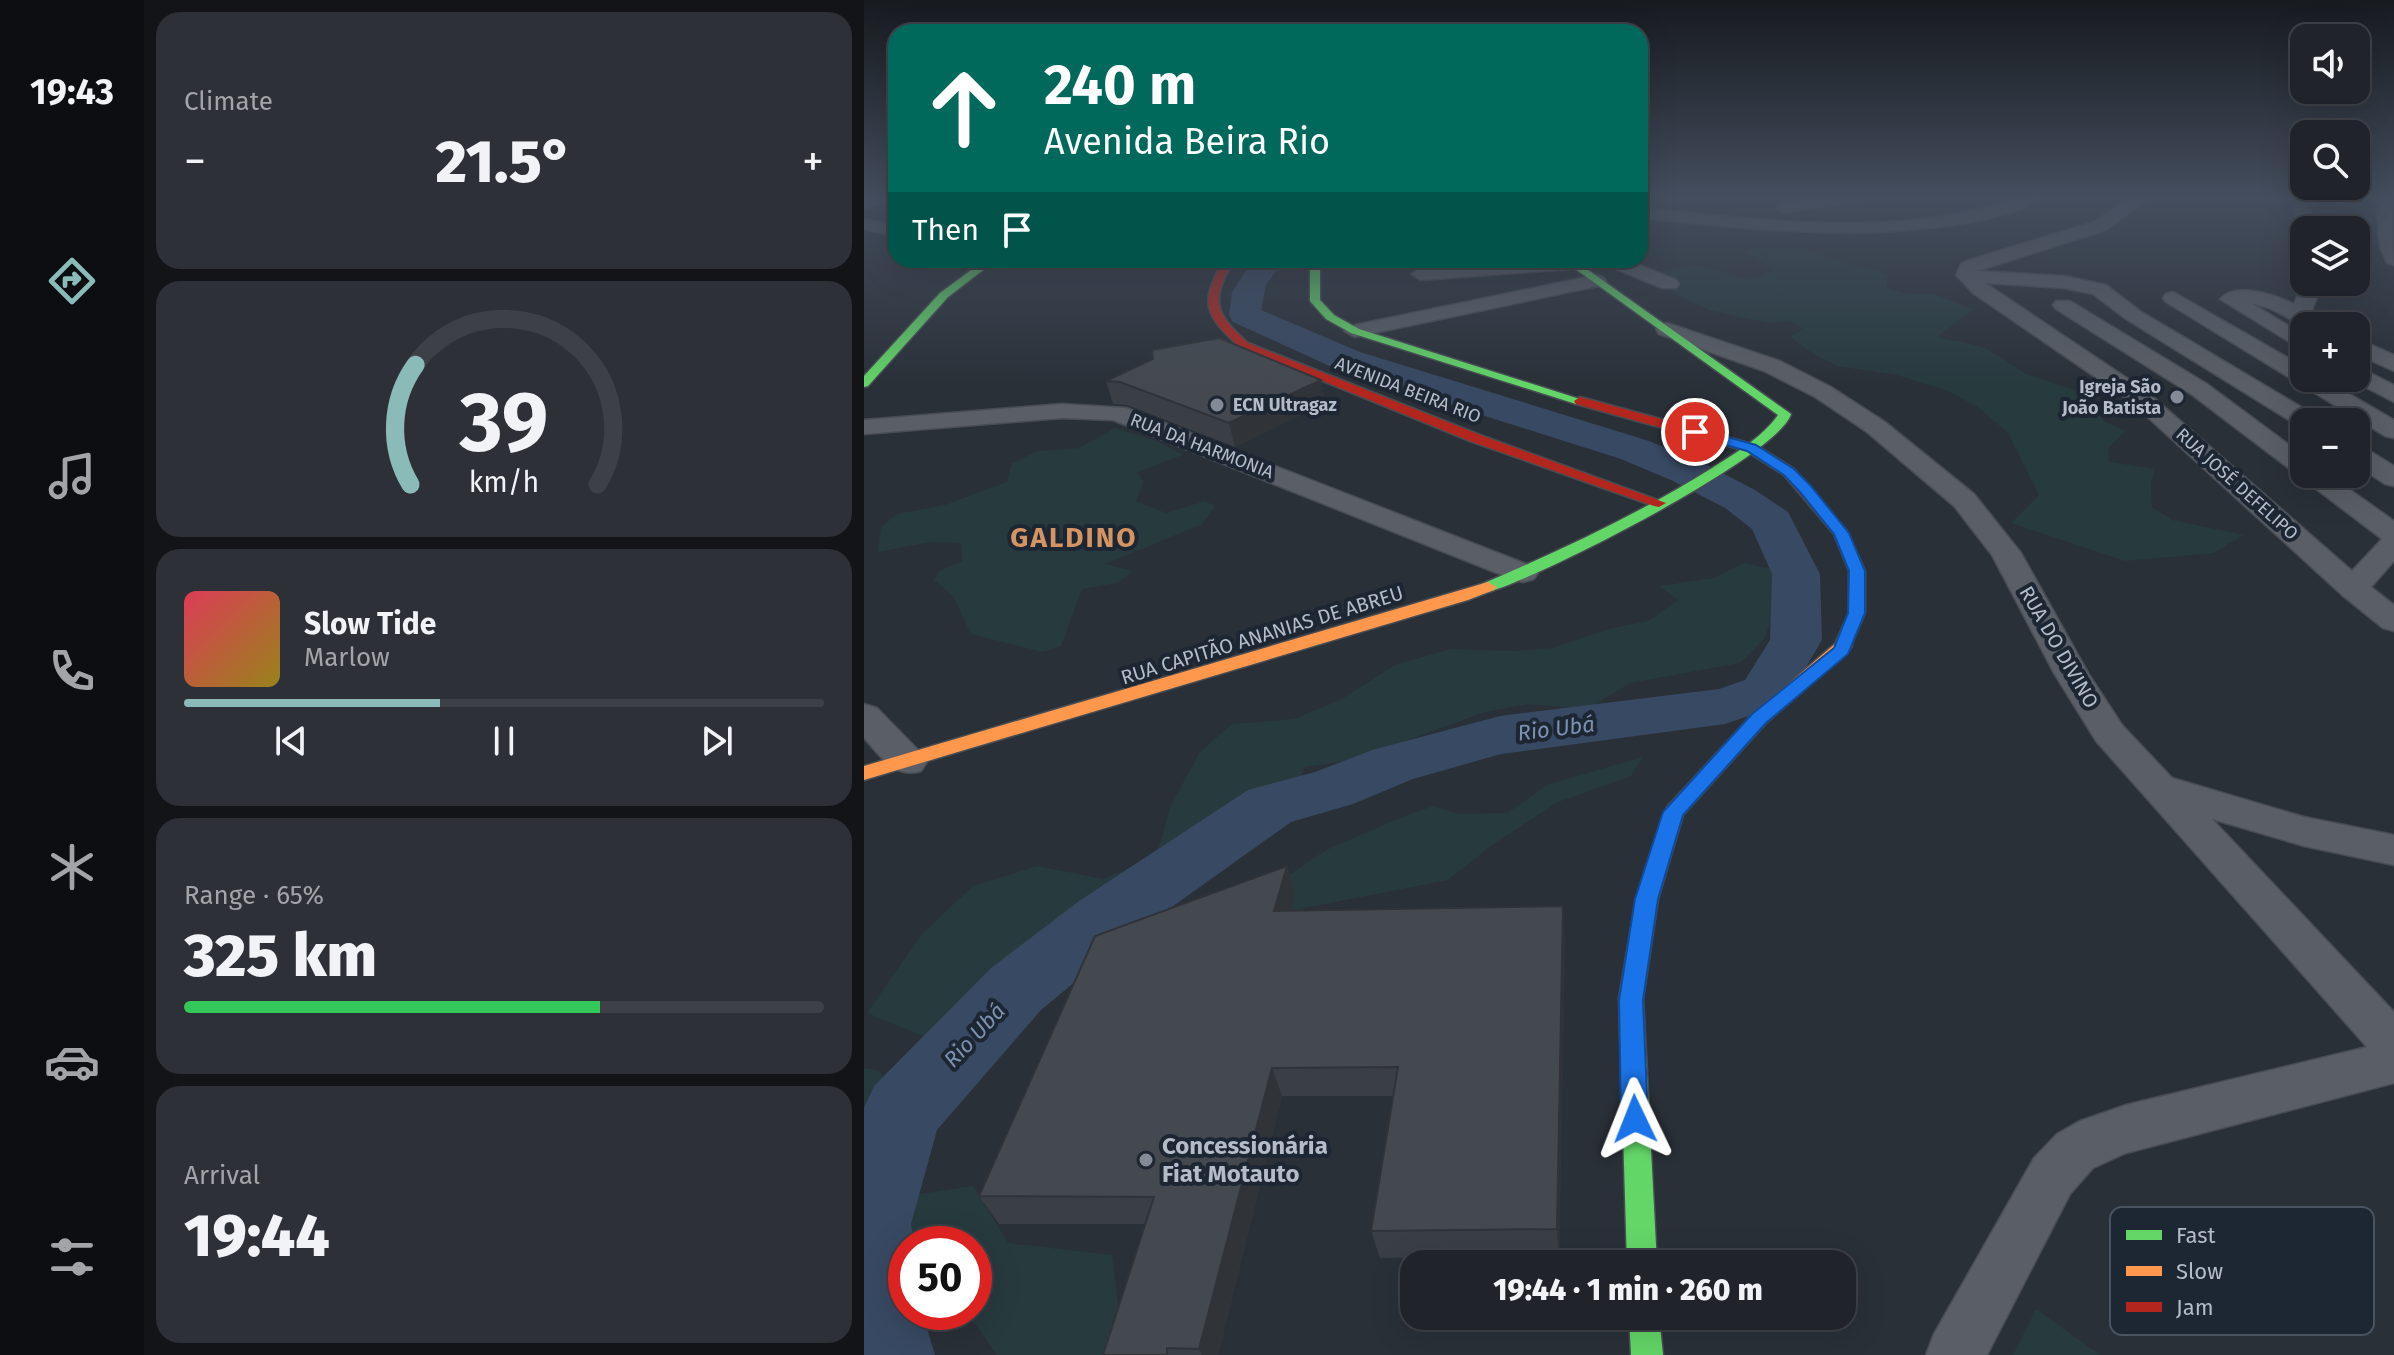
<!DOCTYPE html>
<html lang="en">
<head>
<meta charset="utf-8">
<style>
  body { margin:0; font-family:"Fira Sans",sans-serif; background:#2d3036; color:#f1f3f6; height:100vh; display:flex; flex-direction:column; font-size:30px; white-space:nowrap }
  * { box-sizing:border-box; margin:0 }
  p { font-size:26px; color:#a2a4a8 }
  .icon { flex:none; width:44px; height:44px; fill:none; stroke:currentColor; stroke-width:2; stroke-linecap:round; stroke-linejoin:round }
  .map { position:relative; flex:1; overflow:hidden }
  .sheet { display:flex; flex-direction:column; gap:12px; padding:12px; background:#121417; width:720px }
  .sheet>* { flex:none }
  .hud { position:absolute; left:24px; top:24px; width:760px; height:244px; border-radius:24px; box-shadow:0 8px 32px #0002,0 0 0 2px #3d4147; background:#00695c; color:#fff; overflow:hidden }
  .tools { position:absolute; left:1426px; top:24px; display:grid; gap:16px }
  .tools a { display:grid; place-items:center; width:80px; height:80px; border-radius:16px; background:#20242a; box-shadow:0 8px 32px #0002,0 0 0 2px #3d4147; font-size:40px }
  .speed { position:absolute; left:24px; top:1226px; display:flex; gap:16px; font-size:40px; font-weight:700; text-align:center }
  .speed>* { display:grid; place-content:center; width:104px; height:104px; border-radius:50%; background:#20242a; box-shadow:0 8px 32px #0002,0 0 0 2px #3d4147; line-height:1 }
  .speed .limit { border:12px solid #d22; background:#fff; color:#111 }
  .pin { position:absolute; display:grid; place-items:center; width:68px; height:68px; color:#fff; margin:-34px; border:4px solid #fff; border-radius:50%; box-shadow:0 2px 8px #0007 }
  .me { position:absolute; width:88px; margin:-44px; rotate:358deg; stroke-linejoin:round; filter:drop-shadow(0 0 6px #0008) }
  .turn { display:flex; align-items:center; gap:28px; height:168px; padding:0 24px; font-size:36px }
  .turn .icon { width:104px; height:104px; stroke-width:2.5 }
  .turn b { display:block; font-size:56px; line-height:68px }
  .then { display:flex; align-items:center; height:76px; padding:0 24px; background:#0003; gap:16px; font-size:30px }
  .big { font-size:60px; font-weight:800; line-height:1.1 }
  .sheet .tile { flex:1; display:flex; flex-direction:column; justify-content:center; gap:12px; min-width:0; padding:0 28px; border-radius:24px; background:#2d3036 }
  .sheet .dial { align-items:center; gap:0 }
  .dial svg { height:208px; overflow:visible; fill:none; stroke:#3d4147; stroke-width:7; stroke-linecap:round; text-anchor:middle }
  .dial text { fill:#f1f3f6; stroke:none }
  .song { display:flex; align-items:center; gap:24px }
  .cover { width:96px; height:96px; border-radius:12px; background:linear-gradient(135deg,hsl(350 70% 55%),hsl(50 70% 35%)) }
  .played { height:8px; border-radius:4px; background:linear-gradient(90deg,#8bbbb9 40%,#3d4147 40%) }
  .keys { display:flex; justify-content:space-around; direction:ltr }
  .heat { display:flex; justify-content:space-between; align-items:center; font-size:44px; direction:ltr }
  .charge { height:12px; border-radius:6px; background:linear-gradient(90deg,#34c759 65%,#3d4147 0) }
  .trip { position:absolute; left:536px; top:1250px; width:456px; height:80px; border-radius:24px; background:#20242a; box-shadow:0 8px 32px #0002,0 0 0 2px #3d4147; font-weight:800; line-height:80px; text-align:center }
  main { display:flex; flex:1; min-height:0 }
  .menu { display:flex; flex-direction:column; width:144px; justify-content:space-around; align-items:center; background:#0d0e11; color:#a2a4a8 }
  .menu .icon { width:56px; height:56px }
  .menu .on { color:#8bbbb9 }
  .menu b { font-size:36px; color:#f1f3f6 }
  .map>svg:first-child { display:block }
  .green { fill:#273a3e }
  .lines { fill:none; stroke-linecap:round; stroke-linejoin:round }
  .river { fill:#384963; fill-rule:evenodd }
  .street-casing { stroke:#484c53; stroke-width:3 }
  .fast-casing { stroke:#484c53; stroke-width:3 }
  .slow-casing { stroke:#484c53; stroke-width:3 }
  .jam-casing { stroke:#484c53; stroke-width:3 }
  .street { fill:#5a5e66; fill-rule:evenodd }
  .fast { fill:#63d668; fill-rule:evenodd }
  .slow { fill:#ff974d; fill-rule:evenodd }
  .jam { fill:#b3261e; fill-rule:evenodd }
  .wall { fill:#3a3f45 }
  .shaded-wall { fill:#303338 }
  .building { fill:#444950; stroke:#303338; stroke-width:2 }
  .route { fill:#1a73e8; stroke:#114b97; stroke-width:2 }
  .poi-dot { fill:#848b96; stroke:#1d2633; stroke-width:3 }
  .labels { text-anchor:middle; stroke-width:8; stroke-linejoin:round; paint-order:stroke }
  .far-poi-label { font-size:18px; font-weight:bold; fill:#b4bcc9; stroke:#1d2633; text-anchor:end }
  .far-street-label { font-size:18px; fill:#b4bcc9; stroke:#1d2633 }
  .street-label { font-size:20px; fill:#b4bcc9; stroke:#1d2633 }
  .water-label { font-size:22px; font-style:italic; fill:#7c92b1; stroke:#1d2633 }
  .near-poi-label { font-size:24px; font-weight:bold; fill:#b4bcc9; stroke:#1d2633; text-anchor:start }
  .district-label { font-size:28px; font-weight:bold; letter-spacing:2px; fill:#d59563; stroke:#1d2633 }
  .key { fill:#1d2633; stroke:#4a5360; stroke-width:2 }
  .key-label { font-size:22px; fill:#b4bcc9 }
</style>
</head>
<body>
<main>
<nav class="menu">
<b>19:43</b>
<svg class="icon on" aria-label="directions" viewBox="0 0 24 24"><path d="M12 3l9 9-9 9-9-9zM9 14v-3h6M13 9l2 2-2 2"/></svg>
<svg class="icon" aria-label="music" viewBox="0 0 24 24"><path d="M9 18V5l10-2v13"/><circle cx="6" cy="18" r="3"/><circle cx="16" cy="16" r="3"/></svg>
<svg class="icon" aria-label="phone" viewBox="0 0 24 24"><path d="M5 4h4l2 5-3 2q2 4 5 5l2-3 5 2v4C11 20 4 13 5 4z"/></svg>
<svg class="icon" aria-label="climate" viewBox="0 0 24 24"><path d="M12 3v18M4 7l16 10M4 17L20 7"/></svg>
<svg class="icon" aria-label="car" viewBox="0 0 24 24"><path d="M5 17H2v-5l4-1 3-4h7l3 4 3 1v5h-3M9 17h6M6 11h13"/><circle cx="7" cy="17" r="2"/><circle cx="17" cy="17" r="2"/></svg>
<svg class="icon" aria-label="filters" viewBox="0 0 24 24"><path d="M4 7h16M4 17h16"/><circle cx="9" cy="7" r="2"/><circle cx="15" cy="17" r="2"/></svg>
</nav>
<section class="sheet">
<div class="tile"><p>Climate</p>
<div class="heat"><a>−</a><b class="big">21.5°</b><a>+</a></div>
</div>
<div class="tile dial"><svg viewBox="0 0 100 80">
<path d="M14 69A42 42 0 1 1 86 69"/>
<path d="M14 69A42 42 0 0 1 16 23" stroke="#8bbbb9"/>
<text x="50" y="56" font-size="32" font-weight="700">39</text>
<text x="50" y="72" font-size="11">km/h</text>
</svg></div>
<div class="tile">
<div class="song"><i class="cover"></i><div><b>Slow Tide</b><p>Marlow</p></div></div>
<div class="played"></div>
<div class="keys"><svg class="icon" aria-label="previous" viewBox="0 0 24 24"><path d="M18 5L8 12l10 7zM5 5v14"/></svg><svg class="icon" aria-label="pause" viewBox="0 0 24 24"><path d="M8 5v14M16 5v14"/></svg><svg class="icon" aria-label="next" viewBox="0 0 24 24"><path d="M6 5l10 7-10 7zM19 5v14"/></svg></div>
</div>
<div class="tile"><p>Range · 65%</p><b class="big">325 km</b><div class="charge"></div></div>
<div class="tile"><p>Arrival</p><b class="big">19:44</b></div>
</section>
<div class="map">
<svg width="1530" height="1355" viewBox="0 0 1530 1355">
  <rect width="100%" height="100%" fill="#2a3038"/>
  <g class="green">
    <path d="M 893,248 L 937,249 L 1023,274 L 1023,288 L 1043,294 L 1069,294 L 1109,309 L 1073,337 L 1120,347 L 1162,374 L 1222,394 L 1240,421 L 1262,431 L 1244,448 L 1246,462 L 1291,469 L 1287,484 L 1288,507 L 1308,520 L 1380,535 L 1349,553 L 1261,561 L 1147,523 L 1175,495 L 1144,433 L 1115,408 L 1082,390 L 1033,375 L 974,366 L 951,355 L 926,337 L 939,329 L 927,321 L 904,323 L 845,310 L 811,294 L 798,272 C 814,266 832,263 849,269 C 877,277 881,286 910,269 L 881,252 Z"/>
    <path d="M 251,428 L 293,441 L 319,455 L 273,472 L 280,482 L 272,501 L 302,513 L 341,501 L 351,506 L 338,524 L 241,564 L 269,571 L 253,583 L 218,589 L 197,646 L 179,652 L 107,634 L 89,596 L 70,580 L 75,571 L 98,561 L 97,543 L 66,542 L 14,552 L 17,527 L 33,514 L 81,505 L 143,482 L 148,463 L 174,451 L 215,448 Z"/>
    <path d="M 880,563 L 913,570 L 911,610 L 900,639 L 876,663 L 766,683 L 724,709 L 664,704 L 621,712 L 489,760 L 441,767 L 434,784 L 327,832 L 66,1039 L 3,1013 L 58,934 L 109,886 L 173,866 L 239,879 L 292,857 L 307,805 L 336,752 L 368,724 L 430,719 L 476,700 L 531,665 L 587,649 L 651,651 L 688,648 L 745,629 L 784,621 L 814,600 L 795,586 L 850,578 Z"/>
    <path d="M 779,757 L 767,776 L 694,802 L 628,845 L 584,880 L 353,925 L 462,850 L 531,820 L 569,806 L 594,814 L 643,813 L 685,784 Z"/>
    <path d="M 0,1068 L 16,1071 L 56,1194 L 109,1186 L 144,1243 L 248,1255 L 260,1355 L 133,1355 L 103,1312 L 110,1312 L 110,1244 L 42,1244 L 42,1308 L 16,1355 L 0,1355 Z"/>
    <path d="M 1172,1309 L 1236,1355 L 1149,1355 Z"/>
  </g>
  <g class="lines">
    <path class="river" d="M 389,260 L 420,260 L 402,285 L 397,310 L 496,352 L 785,441 L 839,463 L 891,490 L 924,512 L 956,574 L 958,640 L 920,704 L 861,724 L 637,754 L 549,779 L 489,804 L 427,822 L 263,939 L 177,1010 L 73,1130 L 47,1224 L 50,1244 L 42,1244 L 42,1312 L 58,1312 L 71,1355 L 0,1355 L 0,1108 L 10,1086 L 127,968 L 215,901 L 384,790 L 451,772 L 508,750 L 636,716 L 855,689 L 881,680 L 906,640 L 908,574 L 888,529 L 861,508 L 809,481 L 757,459 L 470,368 L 369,322 L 365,315 L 368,292 Z"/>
    <g class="street-casing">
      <g id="street">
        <path d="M 7,196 L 32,196 L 32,198 L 0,209 L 0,199 Z"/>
        <path d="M 961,196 L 1003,196 L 995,201 L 920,213 L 912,208 L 920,203 Z"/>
        <path d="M 1155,196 L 1179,196 C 1164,210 1136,216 1117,220 C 1005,243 888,229 776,218 L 776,208 C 894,219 1042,241 1155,196 Z"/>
        <path d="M 1268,196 L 1288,196 L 1242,230 L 1113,271 L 1200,276 L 1242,285 L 1276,311 L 1454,417 L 1457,422 L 1440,422 L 1440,428 L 1436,427 L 1262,319 L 1229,294 L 1200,288 L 1121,283 L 1282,391 L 1488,571 L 1518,539 L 1327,394 L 1192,309 L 1189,305 L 1192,301 L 1206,301 L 1343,384 L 1440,456 L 1440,474 L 1464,474 L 1530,521 L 1530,561 L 1507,587 L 1530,605 L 1530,631 L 1519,628 L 1478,595 L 1266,401 L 1109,293 L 1092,275 L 1097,264 L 1105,260 L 1230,222 Z"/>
        <path d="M 1421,196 L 1437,196 L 1446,210 L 1449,230 L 1440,230 L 1440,235 L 1434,234 L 1430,210 Z"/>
        <path d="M 1511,196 L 1527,196 L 1530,265 L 1523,263 L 1516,247 Z"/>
        <path d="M 0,219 L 32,226 L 32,236 L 0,229 Z"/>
        <path d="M 670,260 L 713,260 L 715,263 L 706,269 L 557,280 L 547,274 L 557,268 Z"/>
        <path d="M 738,260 L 763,260 L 812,280 L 815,284 L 812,288 L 798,288 L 740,264 Z"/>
        <path d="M 732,275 L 739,277 L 742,281 L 739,285 L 491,337 L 480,331 L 491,325 Z"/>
        <path d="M 1440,277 L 1440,282 L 1454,282 L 1456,289 L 1447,313 L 1466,326 L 1440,326 L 1405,308 L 1387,303 L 1440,335 L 1440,351 L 1356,299 C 1373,281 1411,295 1430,304 L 1436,289 L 1434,282 Z"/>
        <path d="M 1309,292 L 1440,367 L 1440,378 L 1458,378 L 1530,420 L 1530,438 L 1521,436 L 1302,302 L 1299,298 L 1302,294 Z"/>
        <path d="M 803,323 L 916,361 L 967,387 L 1021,422 L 1110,494 L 1157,553 L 1224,673 L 1258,725 L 1308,778 L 1440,817 L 1530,835 L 1530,865 L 1440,846 L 1348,819 L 1530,1012 L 1530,1083 L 1262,1153 L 1229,1168 L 1206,1194 L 1123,1355 L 1062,1355 L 1070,1334 L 1170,1158 L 1193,1134 L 1216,1121 L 1262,1105 L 1503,1047 L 1232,741 L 1190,673 L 1128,555 L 1090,506 L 1003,432 L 951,397 L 900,371 L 795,334 L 792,329 L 795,324 Z"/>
        <path d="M 1492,338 L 1530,355 L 1530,371 L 1492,354 Z"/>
        <path d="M 1492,366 L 1530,385 L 1530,402 L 1484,378 L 1492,378 Z"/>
        <path d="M 198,404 L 262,408 L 670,567 L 674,573 L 670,579 L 659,582 L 648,579 L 249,420 L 198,418 L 0,434 L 0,420 Z"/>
        <path d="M 1492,445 L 1501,448 L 1530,466 L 1530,486 L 1521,484 L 1492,465 Z"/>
        <path d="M 0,704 L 13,708 L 57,753 L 63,762 L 57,771 C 29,779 17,756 0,738 Z"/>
      </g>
    </g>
    <g class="fast-casing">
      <g id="fast">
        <path d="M 121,260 L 132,260 L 84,297 L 4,386 L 0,387 L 0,376 L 76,293 Z"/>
        <path d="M 446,260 L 456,260 L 456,300 L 470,315 L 495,329 L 722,401 L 712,404 L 487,333 L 462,319 L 446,301 Z"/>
        <path d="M 699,260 L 710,260 L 927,414 C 914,457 673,579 624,592 L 616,587 L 618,584 C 697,550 775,514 848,468 C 870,454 899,437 914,415 Z"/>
        <path d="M 767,988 L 776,991 L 779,998 L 793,1264 L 763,1264 L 755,998 L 758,991 Z"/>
        <path d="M 765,1316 L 795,1316 L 799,1355 L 767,1355 Z"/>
      </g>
    </g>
    <g class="slow-casing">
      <g id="slow">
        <path d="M 624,582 L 632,587 L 630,590 L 604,600 L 0,780 L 0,766 Z"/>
        <path d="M 979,641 L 985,642 L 988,646 L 985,650 L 902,723 L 819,815 L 794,899 L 779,998 L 776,1005 L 767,1008 L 758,1005 L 755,998 L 772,899 L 803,807 L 888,715 L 973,642 Z"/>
      </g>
    </g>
    <g class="jam-casing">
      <g id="jam">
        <path d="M 360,260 L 370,260 C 347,300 349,312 384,343 L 616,435 L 802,503 L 795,507 L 790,506 L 606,441 L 376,347 C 340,315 335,302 360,260 Z"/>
        <path d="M 716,397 L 892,445 L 930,469 L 982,530 L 1001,571 L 1001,613 L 985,650 L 973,650 L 970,646 L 985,613 L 985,571 L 970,534 L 920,475 L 882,451 L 712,404 L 710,401 Z"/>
      </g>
    </g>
    <use href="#street" class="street"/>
    <use href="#fast" class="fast"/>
    <use href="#slow" class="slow"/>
    <use href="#jam" class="jam"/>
  </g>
  <g class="wall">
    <path d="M 457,380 L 461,403 L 371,447 L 263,405 L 249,404 L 242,381 Z"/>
    <path d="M 423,866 L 431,895 L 427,910 L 701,935 L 695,1256 L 516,1258 L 507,1231 L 530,1096 L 418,1096 L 354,1355 L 239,1355 L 282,1224 L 135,1224 L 115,1196 Z"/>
  </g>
  <g class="shaded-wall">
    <path d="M 457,380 L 461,403 L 371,447 L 365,423 Z"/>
    <path d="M 423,866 L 431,895 L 419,940 L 410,911 Z"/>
    <path d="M 699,906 L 701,935 L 695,1256 L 693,1229 Z"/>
    <path d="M 408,1068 L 418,1096 L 354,1355 L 338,1355 L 335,1349 Z"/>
  </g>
  <g class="building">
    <path d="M 355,338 L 457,380 L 365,423 L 256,382 L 242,381 L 289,359 L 288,350 Z"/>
    <path d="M 423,866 L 410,911 L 699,906 L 693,1229 L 507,1231 L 534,1067 L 408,1068 L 335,1349 L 303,1348 L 303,1355 L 239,1355 L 290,1197 L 115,1196 L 231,936 Z"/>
  </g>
  <linearGradient id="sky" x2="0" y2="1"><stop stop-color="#171a1f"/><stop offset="0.51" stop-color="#444e5e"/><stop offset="1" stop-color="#444e5e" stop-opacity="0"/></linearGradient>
  <rect width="1530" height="386" fill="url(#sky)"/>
  <path class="route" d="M 831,428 L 892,445 L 930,469 L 947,486 L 985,533 L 1001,571 L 1001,613 L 984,654 L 902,723 L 819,815 L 794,899 L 779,1000 L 784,1119 L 780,1127 L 771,1131 L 761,1127 L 757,1119 L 755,1000 L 771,899 L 799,812 L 888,714 L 970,648 L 984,613 L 985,571 L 970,534 L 936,492 L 920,475 L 883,451 L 826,435 L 824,432 Z"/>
  <g class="poi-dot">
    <circle cx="1313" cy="397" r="8"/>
    <circle cx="353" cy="405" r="8"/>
    <circle cx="282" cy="1160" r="8"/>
  </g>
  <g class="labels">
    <g class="far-poi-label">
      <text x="1297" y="393">Igreja São<tspan x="1297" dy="21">João Batista</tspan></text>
      <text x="369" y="411" text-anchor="start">ECN Ultragaz</text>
    </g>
    <g class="far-street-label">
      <text transform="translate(544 390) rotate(21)" y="6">AVENIDA BEIRA RIO</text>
      <text transform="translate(338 446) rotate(21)" y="6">RUA DA HARMONIA</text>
      <text transform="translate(1373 484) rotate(42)" y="6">RUA JOSÉ DEFELIPO</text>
    </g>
    <g class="street-label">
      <text transform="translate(398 635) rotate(-17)" y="7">RUA CAPITÃO ANANIAS DE ABREU</text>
      <text transform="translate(1195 647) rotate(60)" y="7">RUA DO DIVINO</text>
    </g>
    <g class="water-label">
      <text transform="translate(692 728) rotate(-7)" y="8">Rio Ubá</text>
      <text transform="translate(110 1035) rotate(-47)" y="8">Rio Ubá</text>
    </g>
    <g class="near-poi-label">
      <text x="298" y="1154">Concessionária<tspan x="298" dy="28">Fiat Motauto</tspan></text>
    </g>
    <g class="district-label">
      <text x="210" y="547">GALDINO</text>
    </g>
  </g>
  <rect x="1246" y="1207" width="264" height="128" rx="12" class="key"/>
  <rect x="1262" y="1230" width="36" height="10" fill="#63d668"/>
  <rect x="1262" y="1266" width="36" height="10" fill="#ff974d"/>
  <rect x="1262" y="1302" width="36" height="10" fill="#b3261e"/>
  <g class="key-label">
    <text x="1312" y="1243">Fast</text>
    <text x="1312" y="1279">Slow</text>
    <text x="1312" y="1315">Jam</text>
  </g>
</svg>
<div class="tools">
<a><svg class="icon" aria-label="sound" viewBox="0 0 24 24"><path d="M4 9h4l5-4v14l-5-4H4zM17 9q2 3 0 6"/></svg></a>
<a><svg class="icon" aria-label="search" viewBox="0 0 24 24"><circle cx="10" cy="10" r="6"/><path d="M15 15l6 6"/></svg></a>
<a><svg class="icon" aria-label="layers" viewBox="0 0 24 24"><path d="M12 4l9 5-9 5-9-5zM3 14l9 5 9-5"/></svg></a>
<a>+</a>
<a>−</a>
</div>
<div class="speed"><div class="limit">50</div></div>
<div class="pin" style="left:831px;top:432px;background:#d93025"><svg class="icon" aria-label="arrive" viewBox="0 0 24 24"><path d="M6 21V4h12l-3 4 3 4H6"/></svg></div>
<svg class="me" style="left:771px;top:1119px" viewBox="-20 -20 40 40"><path d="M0-17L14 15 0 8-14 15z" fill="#1a73e8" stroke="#fff" stroke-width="4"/></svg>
<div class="trip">19:44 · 1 min · 260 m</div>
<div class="hud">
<div class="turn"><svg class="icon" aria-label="ahead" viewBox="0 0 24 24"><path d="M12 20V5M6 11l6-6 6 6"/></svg><div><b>240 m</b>Avenida Beira Rio</div></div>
<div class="then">Then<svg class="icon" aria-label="arrive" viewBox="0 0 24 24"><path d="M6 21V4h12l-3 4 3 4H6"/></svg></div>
</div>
</div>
</main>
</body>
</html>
